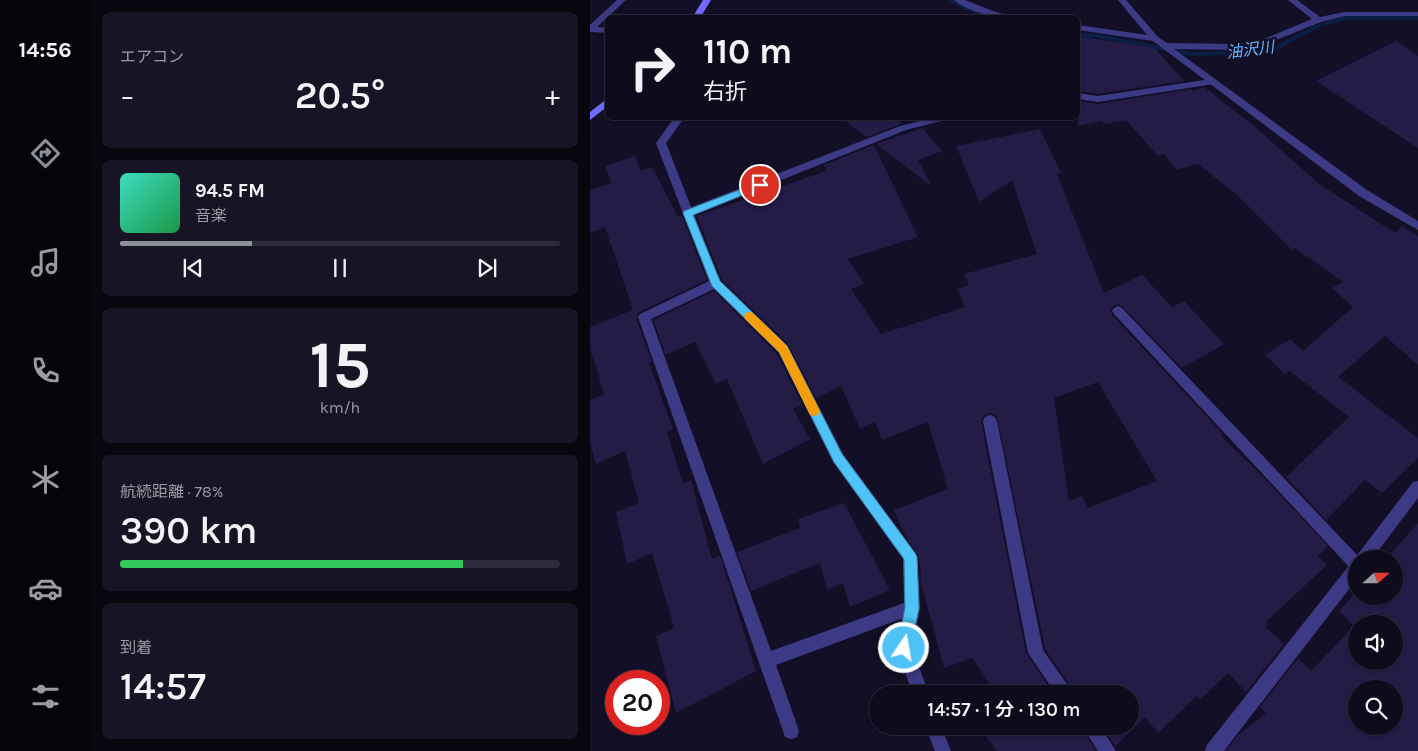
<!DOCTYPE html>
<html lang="ja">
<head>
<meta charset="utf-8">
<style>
  body { margin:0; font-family:Karla,"Noto Sans JP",sans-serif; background:#171425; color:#f1f3f6; height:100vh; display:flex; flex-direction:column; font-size:19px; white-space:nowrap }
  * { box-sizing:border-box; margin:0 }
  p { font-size:16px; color:#9b9ba3 }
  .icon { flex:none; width:28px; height:28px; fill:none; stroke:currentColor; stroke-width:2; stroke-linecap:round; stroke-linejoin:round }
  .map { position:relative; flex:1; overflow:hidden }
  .side { display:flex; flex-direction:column; gap:12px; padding:12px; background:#08060f; width:500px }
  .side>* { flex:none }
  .banner { position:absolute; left:15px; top:15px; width:475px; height:105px; border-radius:8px; box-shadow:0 1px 4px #0004,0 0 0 1px #2e2b3b; background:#0e0b1c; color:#f1f3f6; overflow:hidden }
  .needle { width:32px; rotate:69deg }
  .controls { position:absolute; left:758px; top:550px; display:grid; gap:10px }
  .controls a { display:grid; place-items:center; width:55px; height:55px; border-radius:50%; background:#0e0b1c; box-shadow:0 1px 4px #0004,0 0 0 1px #2e2b3b; font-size:25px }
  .speed { position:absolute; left:15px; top:670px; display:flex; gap:10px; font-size:25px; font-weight:700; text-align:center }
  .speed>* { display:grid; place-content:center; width:65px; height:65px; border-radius:50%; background:#0e0b1c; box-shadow:0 1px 4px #0004,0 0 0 1px #2e2b3b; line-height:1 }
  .speed .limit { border:8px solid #d22; background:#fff; color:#111 }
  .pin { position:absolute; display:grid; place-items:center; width:42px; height:42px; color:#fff; margin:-21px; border:2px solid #fff; border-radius:50%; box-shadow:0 1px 5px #0007 }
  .me { position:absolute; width:55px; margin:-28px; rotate:12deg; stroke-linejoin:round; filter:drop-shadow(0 0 4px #0008) }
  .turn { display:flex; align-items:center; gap:18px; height:105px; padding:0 15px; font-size:22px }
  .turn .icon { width:65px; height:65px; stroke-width:2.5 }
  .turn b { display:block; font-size:35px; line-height:42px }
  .big { font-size:38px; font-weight:600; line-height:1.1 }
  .side .card { flex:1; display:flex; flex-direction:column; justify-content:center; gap:8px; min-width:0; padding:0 18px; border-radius:8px; background:#171425 }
  .side .dial { align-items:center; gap:0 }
  .dial b { font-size:65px; line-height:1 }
  .song { display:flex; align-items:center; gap:15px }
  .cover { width:60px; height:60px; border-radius:8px; background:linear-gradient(135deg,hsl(170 70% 55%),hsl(140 70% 35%)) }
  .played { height:5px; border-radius:2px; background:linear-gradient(90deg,#8c9099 30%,#2e2b3b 30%) }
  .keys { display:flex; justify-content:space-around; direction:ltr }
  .heat { display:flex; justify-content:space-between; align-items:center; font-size:28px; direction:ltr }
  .charge { height:8px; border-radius:4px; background:linear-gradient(90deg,#34c759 78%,#2e2b3b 0) }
  .trip { position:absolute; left:279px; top:685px; width:270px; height:50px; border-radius:25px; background:#0e0b1c; box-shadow:0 1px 4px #0004,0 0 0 1px #2e2b3b; font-weight:600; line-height:50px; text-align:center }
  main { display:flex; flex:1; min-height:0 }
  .tabs { display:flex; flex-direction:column; width:90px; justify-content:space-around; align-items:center; background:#06040b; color:#9b9ba3 }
  .tabs .icon { width:35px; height:35px }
  .tabs .on { color:#8c9099 }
  .tabs b { font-size:22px; color:#f1f3f6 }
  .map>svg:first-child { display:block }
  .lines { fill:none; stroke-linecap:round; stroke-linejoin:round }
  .stream { fill:#0a1f44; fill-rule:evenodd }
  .building { fill:#241b47; fill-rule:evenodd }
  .lane { fill:#3d3a85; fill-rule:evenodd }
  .street { fill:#3d3a85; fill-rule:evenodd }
  .secondary { fill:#6f6bff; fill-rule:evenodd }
  .route { fill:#4fc3f7; stroke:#337fa1 }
  .slow { fill:#f59e0b }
  .labels { text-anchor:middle; stroke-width:5; stroke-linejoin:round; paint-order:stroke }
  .far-water-label { font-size:16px; font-style:italic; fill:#62b6ff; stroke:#130f26 }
</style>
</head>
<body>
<main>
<nav class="tabs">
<b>14:56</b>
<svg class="icon on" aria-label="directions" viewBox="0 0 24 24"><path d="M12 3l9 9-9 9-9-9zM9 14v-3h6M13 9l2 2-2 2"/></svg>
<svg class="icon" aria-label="music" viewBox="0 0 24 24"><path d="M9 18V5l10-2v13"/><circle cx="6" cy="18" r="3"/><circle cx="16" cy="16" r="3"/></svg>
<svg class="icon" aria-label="phone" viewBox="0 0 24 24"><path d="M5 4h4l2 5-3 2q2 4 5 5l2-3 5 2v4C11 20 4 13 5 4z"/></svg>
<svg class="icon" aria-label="climate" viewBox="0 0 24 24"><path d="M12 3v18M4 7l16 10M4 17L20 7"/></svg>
<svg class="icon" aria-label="car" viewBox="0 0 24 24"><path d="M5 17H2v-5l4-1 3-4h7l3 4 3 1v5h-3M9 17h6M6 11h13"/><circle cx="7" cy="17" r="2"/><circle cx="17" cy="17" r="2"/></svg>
<svg class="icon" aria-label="filters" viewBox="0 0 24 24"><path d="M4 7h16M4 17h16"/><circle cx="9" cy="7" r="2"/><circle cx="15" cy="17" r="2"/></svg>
</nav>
<section class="side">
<div class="card"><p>エアコン</p>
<div class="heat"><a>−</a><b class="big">20.5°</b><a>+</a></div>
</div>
<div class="card">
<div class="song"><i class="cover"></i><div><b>94.5 FM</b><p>音楽</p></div></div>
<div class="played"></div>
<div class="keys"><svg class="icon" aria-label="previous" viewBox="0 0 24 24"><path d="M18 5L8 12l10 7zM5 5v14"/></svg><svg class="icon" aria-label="pause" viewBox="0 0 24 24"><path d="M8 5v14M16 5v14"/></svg><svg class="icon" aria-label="next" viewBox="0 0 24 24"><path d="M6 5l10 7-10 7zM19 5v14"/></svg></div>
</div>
<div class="card dial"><b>15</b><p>km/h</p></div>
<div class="card"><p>航続距離 · 78%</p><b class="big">390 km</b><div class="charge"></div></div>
<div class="card"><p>到着</p><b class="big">14:57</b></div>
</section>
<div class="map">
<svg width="828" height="751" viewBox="0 0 828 751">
  <rect width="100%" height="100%" fill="#130f26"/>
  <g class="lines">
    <g class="stream">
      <path d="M 358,0 L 367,0 L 411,18 C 395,18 371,9 358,0 Z"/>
      <path d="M 755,16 L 828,16 L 828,20 L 755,20 L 730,27 L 689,49 L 620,56 L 602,56 L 508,38 L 488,37 L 488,33 L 508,34 L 602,52 L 620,52 L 685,46 L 726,25 Z"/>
    </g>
  </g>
  <g class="building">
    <path d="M 488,36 L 565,48 L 594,81 L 508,94 L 488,91 Z"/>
    <path d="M 806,41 L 828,56 L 828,148 L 726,81 Z"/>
    <path d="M 614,87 L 663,125 L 729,184 L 805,233 L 812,226 L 828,236 L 828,365 L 795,336 L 748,377 L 828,438 L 828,458 L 792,493 L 775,480 L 736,520 L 696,477 L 759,417 L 700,371 L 695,374 L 675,355 L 700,339 L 713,351 L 763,307 L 742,288 L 753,282 L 705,248 L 702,250 L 647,195 L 608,164 L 586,170 L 575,154 L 568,156 L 536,120 L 514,124 L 512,121 L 488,126 L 488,101 L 508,104 L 601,89 L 603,91 Z"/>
    <path d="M 251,118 L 308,118 L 311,124 L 277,137 Z"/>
    <path d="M 332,128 L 352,151 L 328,160 L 341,186 L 286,144 Z"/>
    <path d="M 450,129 L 471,173 L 467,174 L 514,293 L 552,275 L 582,307 L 594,301 L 634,344 L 592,368 L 533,307 L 529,304 L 523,306 L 520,310 L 522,315 L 633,434 L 631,436 L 675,479 L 738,546 L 728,556 L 737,565 L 676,622 L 678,624 L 676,627 L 694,644 L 656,692 L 638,673 L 610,700 L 607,696 L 568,733 L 555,717 L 525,746 L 512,726 L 540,726 L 540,694 L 486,694 L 455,649 L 407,416 L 399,413 L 393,416 L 391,421 L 436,653 L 464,694 L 407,694 L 382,658 L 354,668 L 330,579 L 331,574 L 329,556 L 315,535 L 304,510 L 358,489 L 338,422 L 292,440 L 285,422 L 270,429 L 251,386 L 226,398 L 198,344 L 132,280 L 107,216 L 236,171 L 234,165 L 284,145 L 328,237 L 258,259 L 274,284 L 261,289 L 291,334 L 375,307 L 367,289 L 379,285 L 374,274 L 447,254 L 422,180 L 389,202 L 366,146 ZM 508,382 L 567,481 L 498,508 L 492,496 L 479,501 L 464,398 Z"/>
    <path d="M 45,156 L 51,171 L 62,167 L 88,217 L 92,216 L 117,280 L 49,312 L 46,318 L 62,362 L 59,363 L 83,429 L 77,432 L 93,484 L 101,480 L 122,559 L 129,555 L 131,558 L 166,671 L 86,713 L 66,636 L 84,628 L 62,553 L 37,564 L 26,512 L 49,503 L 35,451 L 6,464 L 0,443 L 0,400 L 14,394 L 0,348 L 0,327 L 43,310 L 15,227 L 0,233 L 0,190 L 22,183 L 15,166 Z"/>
    <path d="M 124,291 L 187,354 L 212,404 L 203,409 L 220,439 L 173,464 L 137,379 L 126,384 L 105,342 L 76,355 L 63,320 Z"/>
    <path d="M 254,503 L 300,590 L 260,607 L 253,583 L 237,590 L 230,563 L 161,591 L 147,552 L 210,528 L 208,519 Z"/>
    <path d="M 828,523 L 828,751 L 636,751 L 648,735 L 676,713 L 670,707 L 708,658 L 721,671 L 764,626 L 749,611 L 766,592 L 766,596 L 804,596 L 804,559 L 796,559 ZM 766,624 L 804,624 L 804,661 L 766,661 ZM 766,689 L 804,689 L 804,726 L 766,726 Z"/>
    <path d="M 405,726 L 490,726 L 506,751 L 407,751 L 395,735 Z"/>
  </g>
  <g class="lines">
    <g class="lane">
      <path d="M 621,79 L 626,82 L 624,84 L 508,102 L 488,99 L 488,93 L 508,96 Z"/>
      <path d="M 342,118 L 357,118 L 355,120 L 316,130 L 102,216 L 94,216 L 93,213 L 94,210 L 310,126 Z"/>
      <path d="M 528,306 L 532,308 L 771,559 L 766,559 L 766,571 L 761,569 L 524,314 L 522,311 L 524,308 Z"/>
      <path d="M 400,415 L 405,417 L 407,421 L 453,650 L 484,694 L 466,694 L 438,653 L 393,421 L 395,417 Z"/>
      <path d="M 322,600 L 327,603 L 330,608 L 322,648 L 339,694 L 323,694 L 306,648 L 314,608 L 317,603 Z"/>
      <path d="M 335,726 L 351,726 L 361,751 L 345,751 Z"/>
      <path d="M 492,726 L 510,726 L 526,751 L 508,751 Z"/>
    </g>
    <g class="street">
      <path d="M 27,0 L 36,0 L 7,27 L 18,28 L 18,33 L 0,32 L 0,25 Z"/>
      <path d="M 364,0 L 375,0 L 403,11 L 426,18 C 406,18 380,13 364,0 Z"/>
      <path d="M 528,0 L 536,0 L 568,37 L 577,43 L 645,44 L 669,41 L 722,19 L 698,0 L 707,0 L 730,17 L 755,12 L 828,12 L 828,16 L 755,16 L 731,22 L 671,46 L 645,50 L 584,49 L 777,190 L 828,221 L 828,230 L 769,196 L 563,41 L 488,30 L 488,25 L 557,35 Z"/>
      <path d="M 84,118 L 94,118 L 76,143 L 130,281 L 197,345 L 253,454 L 325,552 L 327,557 L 330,608 L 327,613 L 186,665 L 209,731 L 207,737 L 201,739 L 195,737 L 193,731 L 48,317 L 50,314 L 119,281 L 66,143 ZM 124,289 L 189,353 L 243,462 L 313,559 L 314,603 L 181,651 L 61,319 Z"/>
      <path d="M 828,481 L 828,498 L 782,559 L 766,559 L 766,560 L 766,559 L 768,554 L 823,482 Z"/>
      <path d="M 766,561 L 766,580 L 634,751 L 615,751 L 617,745 L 761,563 Z"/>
    </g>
    <g class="secondary">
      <path d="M 113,0 L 121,0 L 110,18 L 102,18 Z"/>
      <path d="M 18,98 L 18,106 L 0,120 L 0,112 Z"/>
    </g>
  </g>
  <path class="route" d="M 170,182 L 174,185 L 173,187 L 103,215 L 130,281 L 197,346 L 252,454 L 325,553 L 327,557 L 329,608 L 321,648 L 319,653 L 314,655 L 309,653 L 307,648 L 315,608 L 314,559 L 244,462 L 189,352 L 122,286 L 93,213 L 94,211 Z"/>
  <path class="slow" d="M 159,312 L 163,313 L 197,346 L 230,411 L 228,415 L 224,416 L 220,415 L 189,352 L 155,319 L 154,316 L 155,313 Z"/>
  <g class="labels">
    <g class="far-water-label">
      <text transform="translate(660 49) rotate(-7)" y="6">油沢川</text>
    </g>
  </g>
</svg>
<div class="controls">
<a><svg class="needle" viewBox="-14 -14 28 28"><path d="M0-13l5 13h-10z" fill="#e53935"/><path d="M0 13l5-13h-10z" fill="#9b9ba3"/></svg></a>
<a><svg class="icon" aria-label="sound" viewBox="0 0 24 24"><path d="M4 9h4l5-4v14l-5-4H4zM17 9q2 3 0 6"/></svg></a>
<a><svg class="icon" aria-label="search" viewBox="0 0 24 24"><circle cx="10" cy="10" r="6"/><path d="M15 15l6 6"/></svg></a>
</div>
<div class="speed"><div class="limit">20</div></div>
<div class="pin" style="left:170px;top:185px;background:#d93025"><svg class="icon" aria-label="arrive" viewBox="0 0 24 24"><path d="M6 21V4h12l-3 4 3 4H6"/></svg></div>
<svg class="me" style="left:314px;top:648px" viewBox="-20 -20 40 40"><circle r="17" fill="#4fc3f7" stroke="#fff" stroke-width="3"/><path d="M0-11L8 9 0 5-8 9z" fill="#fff"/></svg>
<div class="trip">14:57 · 1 分 · 130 m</div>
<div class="banner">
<div class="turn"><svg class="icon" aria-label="right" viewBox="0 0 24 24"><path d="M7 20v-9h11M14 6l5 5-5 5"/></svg><div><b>110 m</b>右折</div></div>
</div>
</div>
</main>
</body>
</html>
